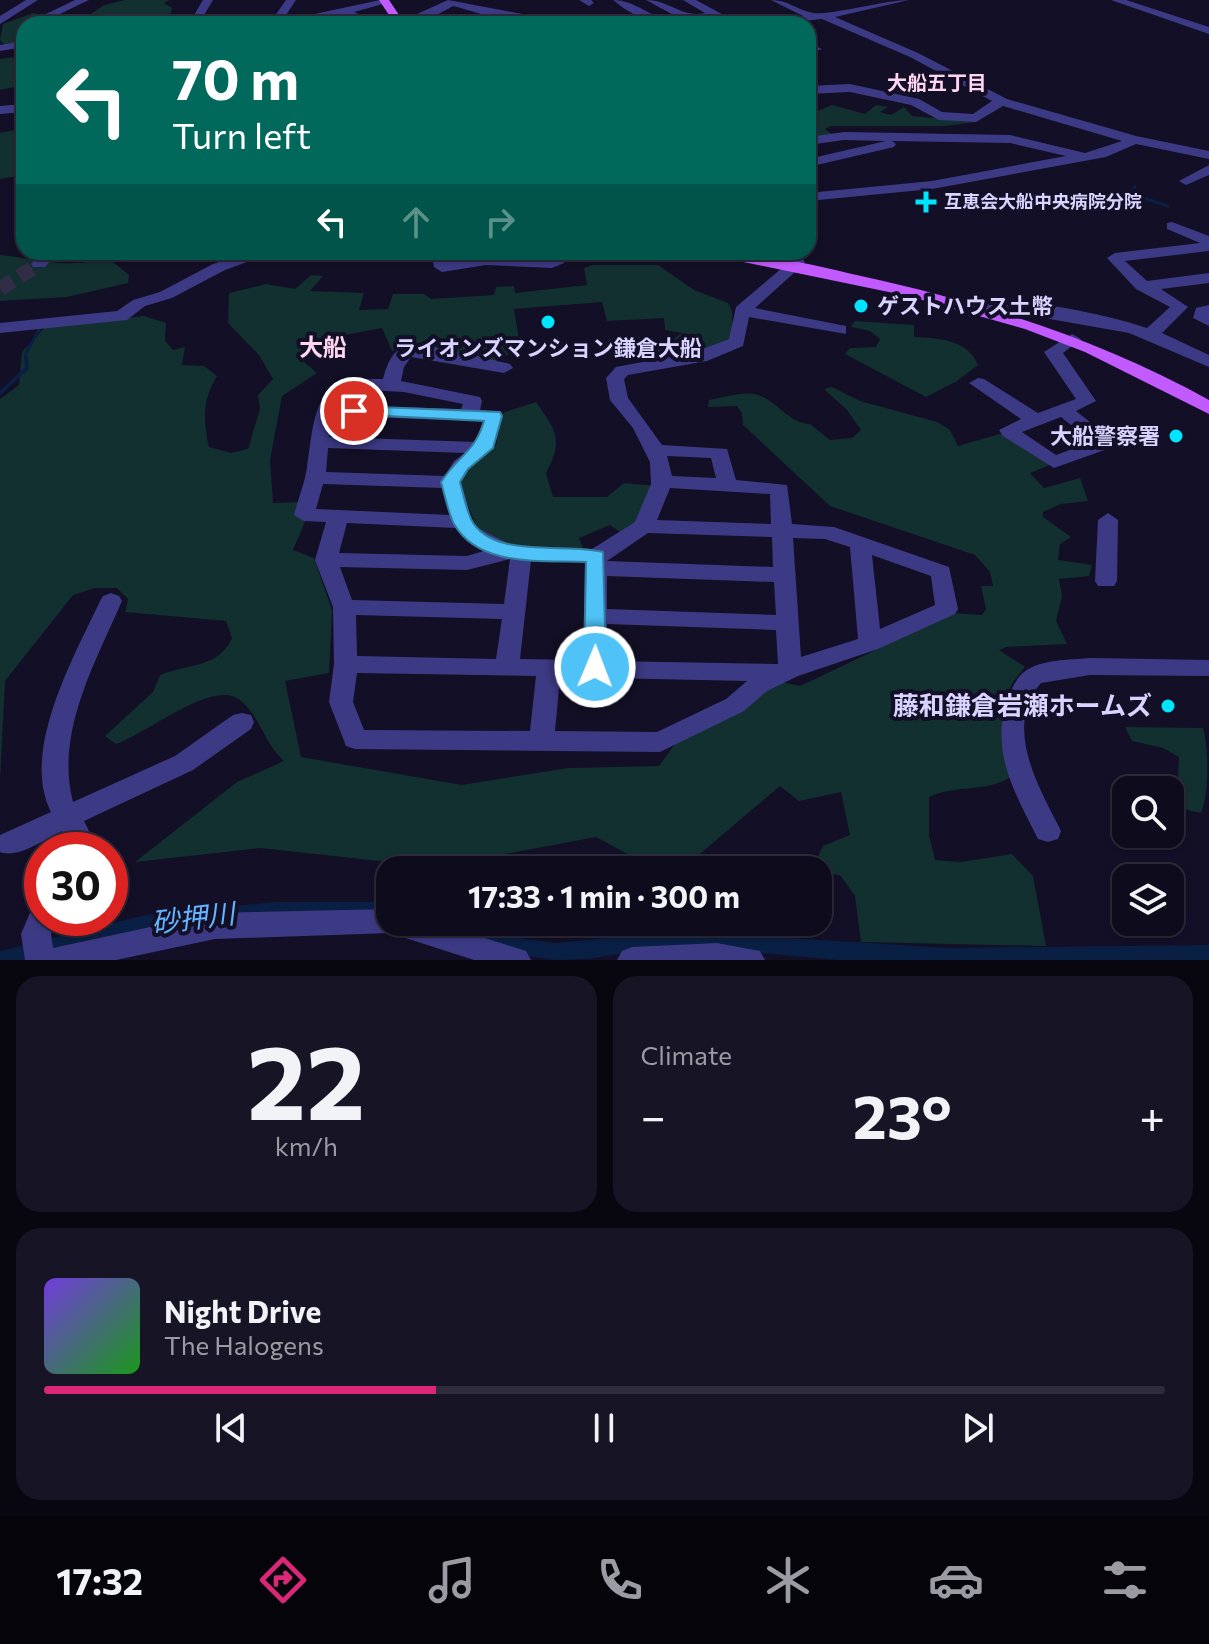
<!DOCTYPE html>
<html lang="en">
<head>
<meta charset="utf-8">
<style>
  body { margin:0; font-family:Commissioner,"Noto Sans JP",sans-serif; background:#171425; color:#f1f3f6; height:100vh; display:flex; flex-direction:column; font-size:30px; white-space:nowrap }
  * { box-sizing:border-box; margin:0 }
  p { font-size:26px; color:#9b9ba3 }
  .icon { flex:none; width:44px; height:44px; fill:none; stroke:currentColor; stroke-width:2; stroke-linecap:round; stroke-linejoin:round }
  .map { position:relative; height:960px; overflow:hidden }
  .sheet { display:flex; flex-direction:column; gap:16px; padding:16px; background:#08060f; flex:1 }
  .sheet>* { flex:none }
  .hud { position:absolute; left:16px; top:16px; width:800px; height:244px; border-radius:24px; box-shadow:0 2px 6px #0004,0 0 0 2px #2e2b3b; background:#00695c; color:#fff; overflow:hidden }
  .fabs { position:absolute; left:1112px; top:776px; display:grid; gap:16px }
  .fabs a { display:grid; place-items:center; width:72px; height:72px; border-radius:16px; background:#0e0b1c; box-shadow:0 2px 6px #0004,0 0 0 2px #2e2b3b; font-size:40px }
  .speed { position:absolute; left:24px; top:832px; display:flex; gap:16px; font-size:40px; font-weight:700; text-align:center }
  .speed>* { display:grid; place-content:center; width:104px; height:104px; border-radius:50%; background:#0e0b1c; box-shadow:0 2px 6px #0004,0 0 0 2px #2e2b3b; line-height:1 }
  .speed .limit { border:12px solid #d22; background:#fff; color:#111 }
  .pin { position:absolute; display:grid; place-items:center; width:68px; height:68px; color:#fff; margin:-34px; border:4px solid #fff; border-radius:50%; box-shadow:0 2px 8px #0007 }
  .me { position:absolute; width:88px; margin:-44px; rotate:1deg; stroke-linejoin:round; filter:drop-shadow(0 0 6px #0008) }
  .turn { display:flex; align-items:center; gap:28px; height:168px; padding:0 24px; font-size:36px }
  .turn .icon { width:104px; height:104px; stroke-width:2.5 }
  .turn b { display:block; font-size:56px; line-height:68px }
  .lanes { display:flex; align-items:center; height:76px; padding:0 24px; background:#0003; justify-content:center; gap:40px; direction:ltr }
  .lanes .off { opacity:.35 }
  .big { font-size:60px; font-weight:700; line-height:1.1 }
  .sheet .tile { flex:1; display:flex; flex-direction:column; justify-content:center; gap:12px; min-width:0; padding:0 28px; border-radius:24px; background:#171425 }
  .sheet .dial { align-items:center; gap:0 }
  .dial b { font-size:104px; line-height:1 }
  .song { display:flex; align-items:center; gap:24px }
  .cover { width:96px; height:96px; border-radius:12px; background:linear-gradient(135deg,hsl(260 70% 55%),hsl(120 70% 35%)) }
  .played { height:8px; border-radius:4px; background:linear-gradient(90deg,#db2777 35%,#2e2b3b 35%) }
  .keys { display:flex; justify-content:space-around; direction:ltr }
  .heat { display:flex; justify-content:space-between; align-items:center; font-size:44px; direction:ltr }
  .sheet .tiles { flex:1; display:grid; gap:16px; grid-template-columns:1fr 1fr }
  .tile:last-child { grid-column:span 2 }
  .trip { position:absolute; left:376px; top:856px; width:456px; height:80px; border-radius:24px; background:#0e0b1c; box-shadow:0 2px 6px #0004,0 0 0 2px #2e2b3b; font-weight:700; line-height:80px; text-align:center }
  .dock { display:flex; height:128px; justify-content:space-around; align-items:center; background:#06040b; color:#9b9ba3 }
  .dock .icon { width:56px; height:56px }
  .dock .active { color:#db2777 }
  .dock b { font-size:36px; color:#f1f3f6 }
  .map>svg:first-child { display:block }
  .green { fill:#12302f }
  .water { fill:#0a1f44 }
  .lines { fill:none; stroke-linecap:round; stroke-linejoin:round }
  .stream-far1 { stroke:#0a1f44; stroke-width:3 }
  .stream { stroke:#0a1f44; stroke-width:4 }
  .minor-tunnel { stroke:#312d47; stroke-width:15; stroke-dasharray:15 8; stroke-linecap:butt }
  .minor { fill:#3d3a85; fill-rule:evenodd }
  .major { fill:#c25bff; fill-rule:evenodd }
  .route { fill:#4fc3f7; stroke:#337fa1; stroke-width:2 }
  .poi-dot { fill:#00e5ff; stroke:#130f26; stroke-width:3 }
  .labels { text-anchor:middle; stroke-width:8; stroke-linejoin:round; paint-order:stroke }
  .far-poi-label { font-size:18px; font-weight:bold; fill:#d9d4ff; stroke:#130f26; text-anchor:start }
  .far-neighbourhood-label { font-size:20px; font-weight:bold; fill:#ffd6f0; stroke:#130f26 }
  .poi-label { font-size:22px; font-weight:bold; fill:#d9d4ff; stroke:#130f26; text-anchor:start }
  .neighbourhood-label { font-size:24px; font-weight:bold; fill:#ffd6f0; stroke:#130f26 }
  .near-poi-label { font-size:26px; font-weight:bold; fill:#d9d4ff; stroke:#130f26; text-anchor:end }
  .near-water-label { font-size:28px; font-style:italic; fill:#62b6ff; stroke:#130f26 }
</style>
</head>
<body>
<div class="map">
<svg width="1209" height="960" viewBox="0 0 1209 960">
  <rect width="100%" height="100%" fill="#130f26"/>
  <g class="green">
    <path d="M 125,0 L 170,0 L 164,3 L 172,8 L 170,15 L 176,16 L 173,24 L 76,24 L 104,5 Z"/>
    <path d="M 33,13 L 47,16 L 24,24 L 18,31 L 24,32 L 24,42 L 5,45 L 0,40 L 3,24 Z"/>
    <path d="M 24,56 L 24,85 L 0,90 L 0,59 Z"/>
    <path d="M 832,105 L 865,114 L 876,105 L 888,107 L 880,112 L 891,115 L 904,107 L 912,116 L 977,122 L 945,126 L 831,126 L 825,129 L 832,134 L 808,138 L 808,115 Z"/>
    <path d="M 24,128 L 24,170 L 19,176 L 0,179 L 0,133 Z"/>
    <path d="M 0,255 C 37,259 70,270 107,257 L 129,275 L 128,283 L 67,297 L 0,301 Z"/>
    <path d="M 593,265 L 658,265 L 694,290 L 728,303 L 732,311 L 733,337 L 694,354 L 670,341 L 682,333 L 665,330 L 664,318 L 607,321 L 602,302 L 514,309 L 520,345 L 494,365 L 407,348 L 392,351 L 382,328 L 307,342 L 304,362 L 317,373 L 282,396 L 270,460 L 273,503 L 299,502 L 306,519 L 293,550 L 314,558 L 332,610 L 329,673 L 285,681 L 301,757 L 462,785 L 568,768 L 659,766 L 677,741 L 777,681 L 800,686 L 954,613 L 982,615 L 986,609 L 981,586 L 993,586 L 990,572 L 975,555 L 830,506 L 743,425 L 742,413 L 737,406 L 708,407 L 709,400 C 722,398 741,392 754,394 C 776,398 788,424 810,424 L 830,440 L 852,438 L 861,430 L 847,410 L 824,389 L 832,387 L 860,401 L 937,422 L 950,430 L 958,446 L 1003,433 L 1050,465 L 1030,473 L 1044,488 L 1080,478 L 1088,501 L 1061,504 L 1043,512 L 1043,517 L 1071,537 L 1060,544 L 1058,560 L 1092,565 L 1089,576 L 1059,579 L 1062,596 L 1056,621 L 1067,644 L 1006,647 L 999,650 L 1025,667 C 1021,673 1013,680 1010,688 C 1001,712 1000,754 1014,775 C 990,793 956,784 929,797 L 929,835 L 935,860 L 961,862 L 1012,854 L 1033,876 L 1046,946 L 861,942 L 855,896 L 841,876 L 820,871 L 817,858 L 823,846 L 850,835 L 841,792 L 799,801 L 780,786 L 681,870 L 657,870 L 596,837 L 435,867 L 260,848 L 135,862 L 237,782 L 284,761 C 265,745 260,716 240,700 C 213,678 145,735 116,744 L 105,736 L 153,692 L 160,675 C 187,664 219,668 232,638 L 226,621 L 125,612 L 128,599 L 117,588 L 95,588 L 73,595 L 5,681 L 0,781 L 0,399 L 19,385 L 22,352 L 46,326 L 144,316 L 166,323 L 165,341 L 173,350 L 185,347 L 182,365 L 204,366 L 217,376 C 202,401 203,419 209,447 L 231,453 L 248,449 L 260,409 L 258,395 L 273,379 L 259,355 L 228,323 L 229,293 L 266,284 L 295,289 L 311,275 L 323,276 L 310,291 L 364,293 L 359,310 L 388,309 L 393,294 L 424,294 L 431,299 L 494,295 L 496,287 L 514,286 L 515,293 L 587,285 L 584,268 Z"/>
    <path d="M 855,321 L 914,325 L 914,337 C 939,338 967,339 978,365 L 957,381 L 926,397 L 845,354 L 850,348 L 876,347 L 880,339 L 870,331 L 851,327 Z"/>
    <path d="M 536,402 C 556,431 564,439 546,473 L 553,497 L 607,497 L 624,483 L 656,486 L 640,524 L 623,534 L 610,525 L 579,538 L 584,550 L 513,548 L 479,533 L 458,481 L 465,467 L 496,446 L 502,413 Z"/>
    <path d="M 1125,727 L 1203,728 C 1209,748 1209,795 1201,813 L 1183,809 L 1177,801 L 1179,757 L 1163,748 L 1132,741 Z"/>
  </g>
  <g class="water">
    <path d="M 274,902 L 390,902 L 390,917 L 31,960 L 0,960 L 0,951 L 146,915 Z"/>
    <path d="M 427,922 L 477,922 L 519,938 L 555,943 L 681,931 L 946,948 L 1209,945 L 1209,960 L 836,960 L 720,949 L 637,951 L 589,959 L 554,960 L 513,954 Z"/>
  </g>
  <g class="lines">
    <g class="stream-far1">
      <path d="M 1135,187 L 1131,194 L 1168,206"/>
      <path d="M 26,359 L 26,353 L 40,328"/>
    </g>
    <path class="stream" d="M 0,393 L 27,368 L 26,357"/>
    <path class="minor-tunnel" d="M 0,289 L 39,264"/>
    <g class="minor">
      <path d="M 26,0 L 38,0 L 0,24 L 0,16 Z"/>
      <path d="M 75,0 L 89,0 L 39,24 L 25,24 Z"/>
      <path d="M 203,0 L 213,0 L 204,15 L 206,24 L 196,24 L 194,15 Z"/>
      <path d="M 286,0 L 296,0 L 282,21 L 380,0 L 390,2 L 354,12 L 383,24 L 368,24 L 342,15 L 299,24 L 263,24 L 272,20 Z"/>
      <path d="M 448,0 L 533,16 C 513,28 475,11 453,6 C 434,17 418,24 395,24 Z"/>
      <path d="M 579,0 L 591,0 L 594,3 L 589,6 Z"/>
      <path d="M 613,0 C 639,0 652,23 679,18 L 646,0 C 670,0 681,18 705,13 L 683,0 L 696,0 L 740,24 C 729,24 719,17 710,18 C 668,23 648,29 613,0 Z"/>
      <path d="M 771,0 C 788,0 797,10 813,13 C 828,16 885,0 909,0 L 835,17 L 918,53 L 1007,99 L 1136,136 L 1209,151 L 1209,159 L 1136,144 L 1106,157 L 932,189 L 808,201 L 808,193 L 932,181 L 1066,156 L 1010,143 L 892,141 L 896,144 L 894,147 L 808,167 L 808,159 L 886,141 L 844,140 L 808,145 L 808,137 L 844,132 L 1010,135 L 1085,153 L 1122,141 L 1003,106 L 976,122 L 939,120 L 911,105 L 850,92 L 808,94 L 808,86 L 850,84 L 919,99 L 942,112 L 973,114 L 992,101 L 910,57 L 822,19 L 775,24 L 803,16 Z"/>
      <path d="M 1111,0 L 1126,0 L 1209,27 L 1209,34 Z"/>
      <path d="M 24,41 L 24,47 L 0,51 L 0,45 Z"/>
      <path d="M 808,43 L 822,49 L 808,54 Z"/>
      <path d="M 24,104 L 24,112 L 0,114 L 0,106 Z"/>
      <path d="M 1209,165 L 1209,175 L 1186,185 L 1179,181 Z"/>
      <path d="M 1172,222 L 1209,236 L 1209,251 L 1125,261 L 1147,281 L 1209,273 L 1209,283 L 1161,289 L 1188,307 L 1162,333 L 1209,355 L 1209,367 L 1129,333 L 999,310 L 980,312 L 972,307 L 974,303 C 1013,294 1108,315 1147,328 L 1170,307 L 1136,289 L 1107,258 L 1115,253 L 1200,243 L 1167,229 L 1167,223 Z"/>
      <path d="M 41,252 L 58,252 L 45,267 L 33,267 L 31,264 Z"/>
      <path d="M 251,252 L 275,252 L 225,270 L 172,298 L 145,306 L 127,320 L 0,333 L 0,323 L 117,311 L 133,300 L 160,292 L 213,264 Z"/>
      <path d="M 431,252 L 447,252 L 449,261 L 486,255 L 549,258 L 553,252 L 569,252 L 564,263 L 552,268 L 486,265 L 442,272 L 434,267 Z"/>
      <path d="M 784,252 L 800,252 L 805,263 L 755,308 L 846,326 L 846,334 L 749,317 L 743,346 L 707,361 L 628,375 L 624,379 L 628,398 L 662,445 L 727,449 L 736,480 L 787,485 L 792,524 L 834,527 L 949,567 L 958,609 L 955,614 L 878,649 L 798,676 L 767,691 L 744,711 L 660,752 L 355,749 L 346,746 L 329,702 L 334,664 L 333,607 L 315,560 L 326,522 L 304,521 L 294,515 C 298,499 305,483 307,467 C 316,408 313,378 383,379 C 386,368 391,352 402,348 C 422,340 488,359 510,364 L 513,368 L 504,373 L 411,357 L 404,367 L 401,381 L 480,397 L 482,401 L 480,410 L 501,412 L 503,416 L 494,448 L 469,469 L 461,482 L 472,521 L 478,528 L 511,545 L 592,549 L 635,522 L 651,484 L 650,462 L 633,428 L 610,400 L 606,378 L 616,367 L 670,357 C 653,348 631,354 620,345 C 640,328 671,343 690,354 L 729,339 L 736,307 L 789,262 ZM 365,390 L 404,392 L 463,404 L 461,409 L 337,405 L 344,395 ZM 333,416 L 483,421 L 476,442 L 329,437 ZM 328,448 L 465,453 L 454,461 L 445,476 L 326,472 ZM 667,456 L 711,458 L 716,478 L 672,476 ZM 323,484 L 443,488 L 450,515 L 316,509 ZM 670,488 L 770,494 L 771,524 L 657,520 ZM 347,523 L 456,528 L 464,538 L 487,550 L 467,556 L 339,553 ZM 648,533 L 772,537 L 773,567 L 607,561 ZM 793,538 L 825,539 L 850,547 L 858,639 L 801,657 ZM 872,555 L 931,576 L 935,605 L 880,629 ZM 510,559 L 504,604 L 352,600 L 340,567 L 467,570 ZM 531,560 L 585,562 L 583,660 L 520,659 ZM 607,576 L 774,582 L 776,615 L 607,609 ZM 356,615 L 502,619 L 496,659 L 357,656 ZM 607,624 L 776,630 L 778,664 L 607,661 ZM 357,673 L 536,676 L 530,731 L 364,730 L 353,702 ZM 560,677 L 747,681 L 726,699 L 657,732 L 555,731 Z"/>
      <path d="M 1209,305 L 1209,326 L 1193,318 L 1196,308 Z"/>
      <path d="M 1072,334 L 1081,339 L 1063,353 L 1096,401 L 1076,411 L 1116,443 L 1113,447 L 1054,468 L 1003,436 L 999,430 L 1021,419 L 969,383 L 978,378 L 984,379 L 1038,413 L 1076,399 L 1044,352 ZM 1061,417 L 1092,442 L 1056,455 L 1022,432 Z"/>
      <path d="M 1108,513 L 1118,520 L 1117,581 L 1114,586 L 1098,586 L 1095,581 L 1098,520 Z"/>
      <path d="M 111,593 L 119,596 L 122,601 C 95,663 55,733 73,802 L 175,756 L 233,715 L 242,713 L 251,715 L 254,722 L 251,729 L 193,770 L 84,821 L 90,833 L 83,850 L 55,850 L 62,831 C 45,839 18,859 0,852 L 0,835 L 51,812 C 20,751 74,657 100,601 L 103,596 Z"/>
      <path d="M 1090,658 L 1209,660 L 1209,676 L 1090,675 L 1041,683 C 1002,727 1040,789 1061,831 L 1058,839 L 1048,842 L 1038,839 C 1015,793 989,751 1008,698 C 1011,690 1016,678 1024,672 C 1041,659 1069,660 1090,658 Z"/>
      <path d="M 42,905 L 42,918 L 56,918 L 51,934 L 53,948 L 215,913 L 390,909 L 390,922 L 434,922 L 526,951 L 531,960 L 474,960 L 390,933 L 215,939 L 116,960 L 25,960 L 21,934 L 32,908 Z"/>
      <path d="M 717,943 L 760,951 L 765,960 L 617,960 L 622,951 L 632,947 Z"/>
    </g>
    <g class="major">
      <path d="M 379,0 L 389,0 L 405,24 L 395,24 Z"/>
      <path d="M 711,252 C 762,252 812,265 861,276 C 984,303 1099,339 1209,400 L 1209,414 L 1085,352 L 1025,329 L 908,296 L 719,257 Z"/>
    </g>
  </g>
  <path class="route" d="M 354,406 L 500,412 L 502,416 L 493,448 L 468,469 L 460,482 C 463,494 466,508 471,519 C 491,560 567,542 603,552 L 606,667 L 603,672 L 587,672 L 584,667 L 586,562 C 544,560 479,568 454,524 C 448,512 445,496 441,482 C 459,454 474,454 484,421 L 348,414 L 348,407 Z"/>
  <g class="poi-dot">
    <path d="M922 190h8v8h8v8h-8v8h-8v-8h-8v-8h8z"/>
    <circle cx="861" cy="306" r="8"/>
    <circle cx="548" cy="322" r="8"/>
    <circle cx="1176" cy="436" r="8"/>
    <circle cx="1168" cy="706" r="8"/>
  </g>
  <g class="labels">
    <g class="far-poi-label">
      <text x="944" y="208">互恵会大船中央病院分院</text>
    </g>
    <g class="far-neighbourhood-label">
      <text x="937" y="90">大船五丁目</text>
    </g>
    <g class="poi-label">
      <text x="877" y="314">ゲストハウス土幣</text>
      <text x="548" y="356" text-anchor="middle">ライオンズマンション鎌倉大船</text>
      <text x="1160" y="444" text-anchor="end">大船警察署</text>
    </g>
    <g class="neighbourhood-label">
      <text x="323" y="356">大船</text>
    </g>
    <g class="near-poi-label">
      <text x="1152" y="715">藤和鎌倉岩瀬ホームズ</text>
    </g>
    <g class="near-water-label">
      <text transform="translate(193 918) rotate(-7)" y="10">砂押川</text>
    </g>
  </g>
</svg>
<div class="fabs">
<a><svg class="icon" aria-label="search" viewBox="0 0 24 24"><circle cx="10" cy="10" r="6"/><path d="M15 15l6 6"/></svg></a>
<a><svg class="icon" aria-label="layers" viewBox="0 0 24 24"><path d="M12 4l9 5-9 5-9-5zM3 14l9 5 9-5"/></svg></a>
</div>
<div class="speed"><div class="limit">30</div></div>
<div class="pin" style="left:354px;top:411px;background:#d93025"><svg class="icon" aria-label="arrive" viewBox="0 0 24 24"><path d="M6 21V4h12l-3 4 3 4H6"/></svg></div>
<svg class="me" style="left:595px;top:667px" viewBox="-20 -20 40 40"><circle r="17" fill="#4fc3f7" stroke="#fff" stroke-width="3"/><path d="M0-11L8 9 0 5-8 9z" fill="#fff"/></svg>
<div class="trip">17:33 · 1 min · 300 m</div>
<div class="hud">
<div class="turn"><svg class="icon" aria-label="left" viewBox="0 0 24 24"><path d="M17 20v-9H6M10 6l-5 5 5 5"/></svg><div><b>70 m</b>Turn left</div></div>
<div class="lanes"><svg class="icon" aria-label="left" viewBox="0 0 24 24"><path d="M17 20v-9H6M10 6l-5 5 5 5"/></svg><svg class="icon off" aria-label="ahead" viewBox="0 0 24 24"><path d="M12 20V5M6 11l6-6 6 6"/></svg><svg class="icon off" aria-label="right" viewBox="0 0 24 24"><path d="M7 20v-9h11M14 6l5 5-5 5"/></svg></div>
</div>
</div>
<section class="sheet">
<div class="tiles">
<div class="tile dial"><b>22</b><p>km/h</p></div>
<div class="tile"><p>Climate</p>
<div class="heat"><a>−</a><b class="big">23°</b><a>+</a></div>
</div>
<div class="tile">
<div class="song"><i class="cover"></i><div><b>Night Drive</b><p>The Halogens</p></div></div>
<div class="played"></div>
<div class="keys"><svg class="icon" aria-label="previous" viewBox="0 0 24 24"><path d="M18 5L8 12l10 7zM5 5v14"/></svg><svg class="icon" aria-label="pause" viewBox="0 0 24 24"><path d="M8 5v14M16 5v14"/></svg><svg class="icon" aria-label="next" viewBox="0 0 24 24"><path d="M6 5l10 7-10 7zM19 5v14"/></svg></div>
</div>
</div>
</section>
<nav class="dock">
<b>17:32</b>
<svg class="icon active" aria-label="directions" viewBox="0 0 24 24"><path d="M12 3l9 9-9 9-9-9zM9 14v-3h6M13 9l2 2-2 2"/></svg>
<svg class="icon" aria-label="music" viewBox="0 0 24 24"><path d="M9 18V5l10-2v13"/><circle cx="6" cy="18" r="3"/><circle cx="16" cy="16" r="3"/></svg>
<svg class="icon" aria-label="phone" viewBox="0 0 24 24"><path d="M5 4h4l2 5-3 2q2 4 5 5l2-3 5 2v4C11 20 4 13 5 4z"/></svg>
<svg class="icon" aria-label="climate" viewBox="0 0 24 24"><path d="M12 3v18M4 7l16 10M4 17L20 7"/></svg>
<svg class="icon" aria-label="car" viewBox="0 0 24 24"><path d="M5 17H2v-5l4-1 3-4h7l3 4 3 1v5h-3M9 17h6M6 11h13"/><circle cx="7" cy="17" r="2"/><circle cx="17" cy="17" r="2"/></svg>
<svg class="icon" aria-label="filters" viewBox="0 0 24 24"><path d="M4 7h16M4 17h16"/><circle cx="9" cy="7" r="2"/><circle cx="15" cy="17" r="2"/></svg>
</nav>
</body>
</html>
